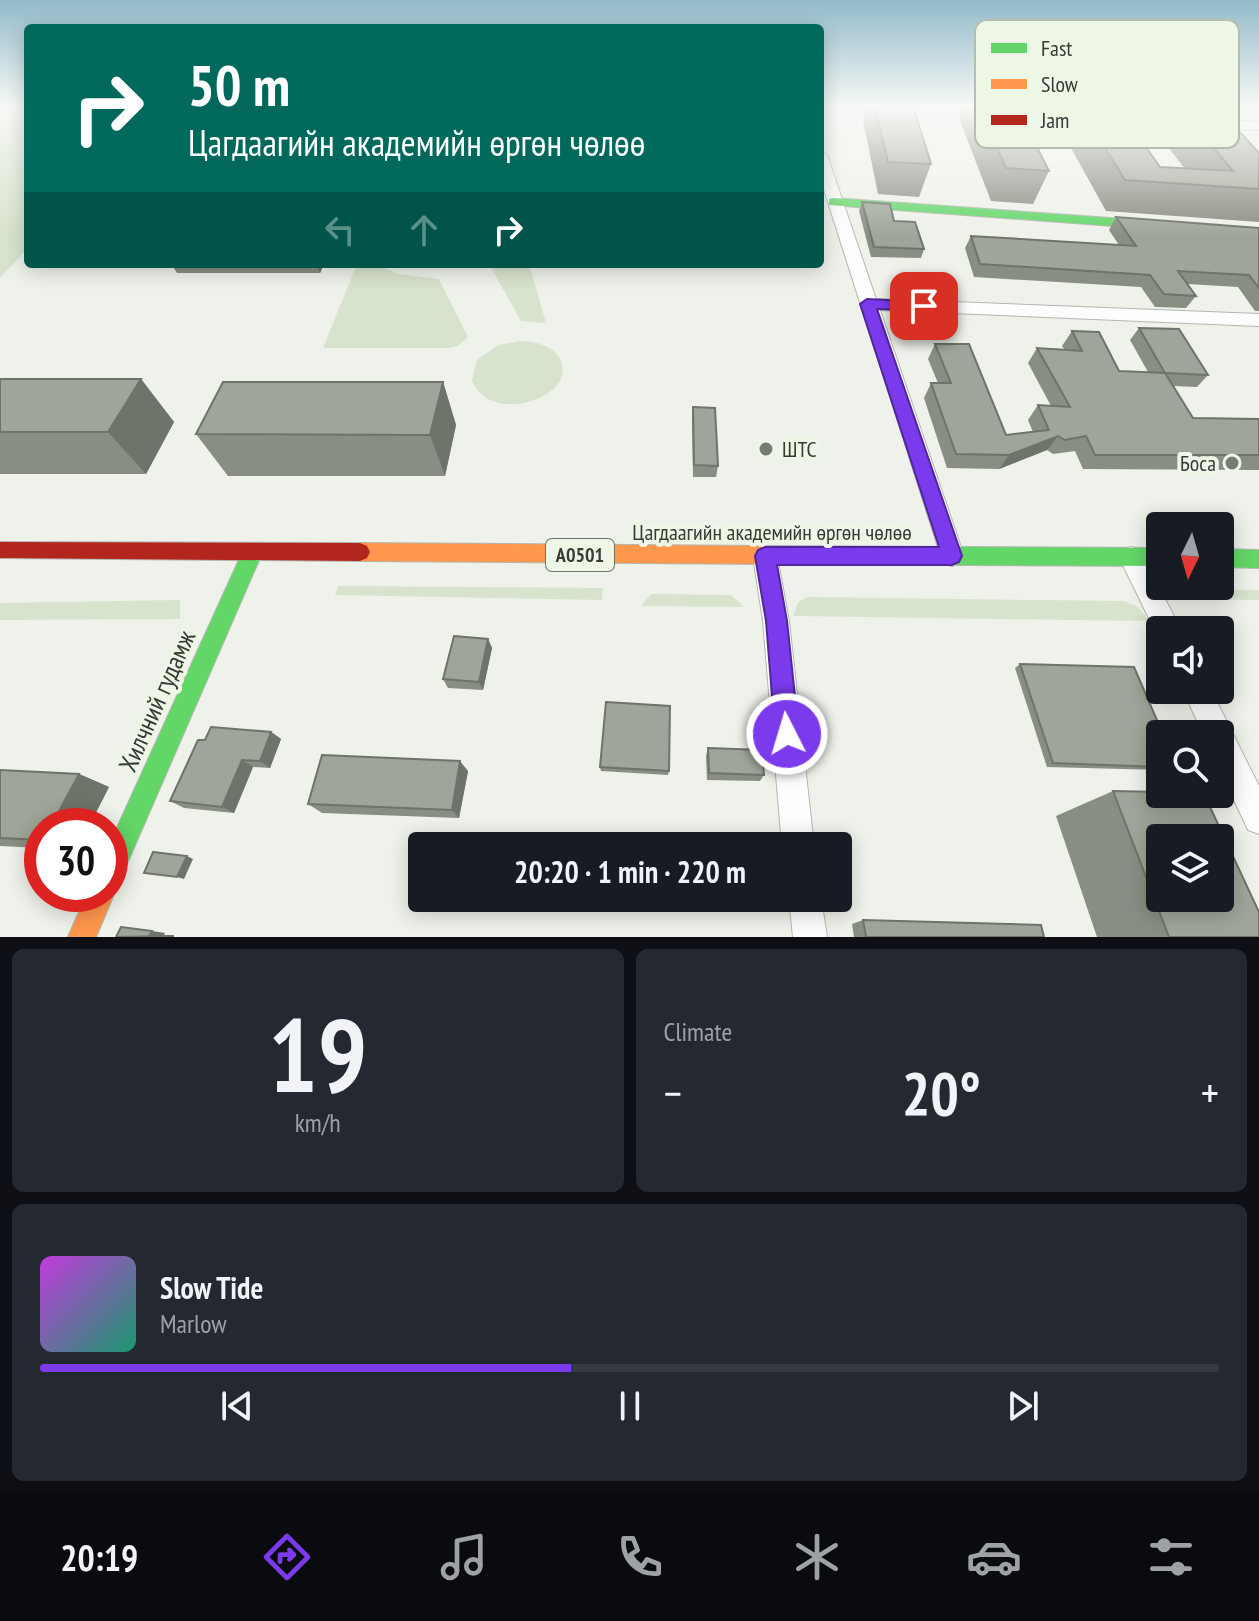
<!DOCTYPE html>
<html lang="en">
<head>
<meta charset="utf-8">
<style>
  body { margin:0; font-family:"PT Sans Narrow",sans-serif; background:#242831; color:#f1f3f6; height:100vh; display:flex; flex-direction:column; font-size:30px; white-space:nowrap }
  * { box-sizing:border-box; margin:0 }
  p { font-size:26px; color:#9ea1a6 }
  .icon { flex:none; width:44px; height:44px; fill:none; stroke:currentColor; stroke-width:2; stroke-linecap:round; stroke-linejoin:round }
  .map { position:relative; height:937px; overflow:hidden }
  .details { display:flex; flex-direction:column; gap:12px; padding:12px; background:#0d0f14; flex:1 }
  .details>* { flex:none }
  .hud { position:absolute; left:24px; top:24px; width:800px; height:244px; border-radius:8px; box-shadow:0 4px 20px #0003; background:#00695c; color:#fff; overflow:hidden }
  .needle { width:52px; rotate:185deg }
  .fabs { position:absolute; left:1146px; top:512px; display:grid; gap:16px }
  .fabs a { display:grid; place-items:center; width:88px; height:88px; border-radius:8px; background:#171b24; box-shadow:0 4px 20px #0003; font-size:40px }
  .speed { position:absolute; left:24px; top:808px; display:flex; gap:16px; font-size:40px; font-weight:700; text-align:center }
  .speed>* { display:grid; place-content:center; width:104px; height:104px; border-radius:50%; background:#171b24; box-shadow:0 4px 20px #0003; line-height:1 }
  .speed .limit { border:12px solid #d22; background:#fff; color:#111 }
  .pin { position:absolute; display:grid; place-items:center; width:68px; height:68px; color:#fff; margin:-34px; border-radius:16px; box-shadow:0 4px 12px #0006 }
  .me { position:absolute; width:88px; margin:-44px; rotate:355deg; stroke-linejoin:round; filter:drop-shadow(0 0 6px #0008) }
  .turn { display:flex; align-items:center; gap:28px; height:168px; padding:0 32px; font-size:36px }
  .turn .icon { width:104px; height:104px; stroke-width:2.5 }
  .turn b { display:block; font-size:56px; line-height:68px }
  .lanes { display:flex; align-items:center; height:76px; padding:0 32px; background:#0003; justify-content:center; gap:40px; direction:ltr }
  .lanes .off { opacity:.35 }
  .big { font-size:60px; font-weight:600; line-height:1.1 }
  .details .card { flex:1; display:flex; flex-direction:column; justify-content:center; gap:12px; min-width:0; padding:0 28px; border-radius:12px; background:#242831 }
  .details .dial { align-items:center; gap:0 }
  .dial b { font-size:104px; line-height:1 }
  .song { display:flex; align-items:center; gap:24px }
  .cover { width:96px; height:96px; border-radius:12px; background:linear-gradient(135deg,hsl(290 70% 55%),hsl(160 70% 35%)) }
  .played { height:8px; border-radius:4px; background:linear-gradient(90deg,#7c3aed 45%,#363941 45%) }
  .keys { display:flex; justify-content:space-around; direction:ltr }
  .heat { display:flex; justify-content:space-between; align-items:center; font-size:44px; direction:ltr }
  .details .tiles { flex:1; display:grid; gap:12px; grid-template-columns:1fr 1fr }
  .card:last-child { grid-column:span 2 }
  .trip { position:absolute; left:408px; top:832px; width:444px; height:80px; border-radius:8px; background:#171b24; box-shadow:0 4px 20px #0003; font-weight:600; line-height:80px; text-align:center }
  .dock { display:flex; height:128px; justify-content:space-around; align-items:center; background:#090b0e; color:#9ea1a6 }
  .dock .icon { width:56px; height:56px }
  .dock .current { color:#7c3aed }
  .dock b { font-size:36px; color:#f1f3f6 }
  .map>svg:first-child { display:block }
  .green { fill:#d8e3cd }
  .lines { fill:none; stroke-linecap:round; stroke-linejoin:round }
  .street-casing { stroke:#b4b7b1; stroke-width:2 }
  .fast-casing { stroke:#b4b7b1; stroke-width:2 }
  .slow-casing { stroke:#b4b7b1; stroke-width:2 }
  .jam-casing { stroke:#b4b7b1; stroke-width:2 }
  .street { fill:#fcfdfc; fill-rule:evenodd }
  .fast { fill:#63d668; fill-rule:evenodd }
  .slow { fill:#ff974d; fill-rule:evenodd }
  .jam { fill:#b3261e; fill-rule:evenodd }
  .wall { fill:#898e83 }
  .shaded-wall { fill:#6f746a }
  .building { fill:#9fa598; stroke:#6f746a; stroke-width:2; fill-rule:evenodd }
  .route { fill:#7c3aed; stroke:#51269a; stroke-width:2 }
  .poi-dot { fill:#787b74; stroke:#eef6e6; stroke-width:3 }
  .labels { text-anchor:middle; stroke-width:8; stroke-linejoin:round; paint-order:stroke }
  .shield { fill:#eef6e6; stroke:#6f736a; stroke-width:2 }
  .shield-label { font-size:20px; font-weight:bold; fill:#383b35 }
  .poi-label { font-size:22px; fill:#383b35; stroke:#eef6e6; text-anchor:start }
  .street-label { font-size:22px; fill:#383b35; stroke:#eef6e6 }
  .near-street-label { font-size:26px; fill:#383b35; stroke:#eef6e6 }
  .key { fill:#eef6e6; stroke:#b7beb1; stroke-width:2 }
  .key-label { font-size:22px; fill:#383b35 }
</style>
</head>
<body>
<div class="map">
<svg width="1259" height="937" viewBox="0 0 1259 937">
  <rect width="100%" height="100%" fill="#eef2ea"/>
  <g class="green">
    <path d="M 0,106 L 28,106 L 28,248 L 0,278 Z"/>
    <path d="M 357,264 L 376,264 L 398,274 L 439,279 L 468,337 L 458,346 L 449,348 L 323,348 Z"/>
    <path d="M 529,264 L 546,323 L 521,321 L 489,264 Z"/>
    <path d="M 520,341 C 534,341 551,345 559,357 C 583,396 489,428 472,380 L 477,360 L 498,345 Z"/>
    <path d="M 338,586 L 603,588 L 602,600 L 335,595 Z"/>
    <path d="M 1177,589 L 1259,590 L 1259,600 L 1183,599 Z"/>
    <path d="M 651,594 L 731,595 L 744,607 L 641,606 Z"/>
    <path d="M 808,597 L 1124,601 L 1138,607 L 1149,621 L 793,616 L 798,602 Z"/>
    <path d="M 180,600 L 180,619 L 0,620 L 0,603 Z"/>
  </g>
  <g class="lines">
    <g class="street-casing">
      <g id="street">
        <path d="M 843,106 L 927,106 L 1259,122 L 1259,130 L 849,110 Z"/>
        <path d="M 820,151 L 827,155 L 876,299 L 1259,314 L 1259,326 L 880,310 L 964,556 L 961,563 L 952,566 L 943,563 L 820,177 Z"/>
        <path d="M 765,546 L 774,549 L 777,556 L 789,621 L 814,846 L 782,846 L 763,621 L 753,556 L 756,549 Z"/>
        <path d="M 1131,547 L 1140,550 L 1181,630 L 1160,630 L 1159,639 L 1119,557 L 1122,550 Z"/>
        <path d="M 1183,690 L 1211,690 L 1259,786 L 1259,834 L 1248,830 L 1220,770 L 1220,734 L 1203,734 Z"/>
        <path d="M 789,898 L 821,898 L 827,937 L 793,937 Z"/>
      </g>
    </g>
    <g class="fast-casing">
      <g id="fast">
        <path d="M 833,198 L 1153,221 L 1160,225 L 1153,229 L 829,205 L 829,199 Z"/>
        <path d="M 253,543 L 260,545 L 263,551 L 119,882 L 110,886 L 110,843 L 243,551 L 246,545 Z"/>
        <path d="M 769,546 L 1160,548 L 1160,566 L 769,564 L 762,561 L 759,555 L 762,549 Z"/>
        <path d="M 1220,549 L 1259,550 L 1259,568 L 1220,567 Z"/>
      </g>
    </g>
    <g class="slow-casing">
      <g id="slow">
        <path d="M 360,543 L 769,546 L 776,549 L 779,555 L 776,561 L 769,564 L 360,561 L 353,558 L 350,552 L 353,546 Z"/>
        <path d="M 110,884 L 114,894 L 96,937 L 68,937 L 87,894 L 110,894 Z"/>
      </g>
    </g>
    <g class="jam-casing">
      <path id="jam" d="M 0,542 L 360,543 L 367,546 L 370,552 L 367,558 L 360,561 L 0,558 Z"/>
    </g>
    <use href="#street" class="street"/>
    <use href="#fast" class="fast"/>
    <use href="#slow" class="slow"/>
    <use href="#jam" class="jam"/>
  </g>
  <g class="wall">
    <path d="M 866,106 L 913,106 L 931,164 L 919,197 L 878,194 L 863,120 Z"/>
    <path d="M 963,106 L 1016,106 L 1049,171 L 1033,204 L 991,201 L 959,118 Z"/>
    <path d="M 1047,106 L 1117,106 L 1160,167 L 1185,169 L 1163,140 L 1182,110 L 1259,153 L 1259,222 L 1106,211 L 1057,123 L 1063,110 L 1048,109 Z"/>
    <path d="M 862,202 L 894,221 L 924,249 L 921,258 L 871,257 L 859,211 Z"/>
    <path d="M 1116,217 L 1259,228 L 1259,311 L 1255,311 L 1238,287 L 1188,284 L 1196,296 L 1186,308 L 1155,307 L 1141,287 L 974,277 L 965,248 L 971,236 L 1119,245 L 1109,230 Z"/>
    <path d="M 171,264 L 324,264 L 320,273 L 177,273 Z"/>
    <path d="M 1139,328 L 1208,375 L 1197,387 L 1174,386 L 1193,418 L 1259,419 L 1259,470 L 1083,469 L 1075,451 L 1053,454 L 1047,450 L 999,469 L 947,468 L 924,398 L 931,383 L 938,383 L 928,359 L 935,344 L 1006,435 L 1033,432 L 1028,420 L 1038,405 L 1051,406 L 1028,363 L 1037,348 L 1064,349 L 1062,346 L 1072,331 L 1119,371 L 1148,372 L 1130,340 Z"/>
    <path d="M 0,379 L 141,379 L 174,422 L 146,474 L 0,474 Z"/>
    <path d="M 443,382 L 456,425 L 445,476 L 228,476 L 196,434 Z"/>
    <path d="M 693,407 L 718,466 L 716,477 L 693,477 L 692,420 Z"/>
    <path d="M 488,639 L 492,648 L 483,690 L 448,688 L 443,679 Z"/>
    <path d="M 1020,664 L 1160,734 L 1160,770 L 1047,767 L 1015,668 Z"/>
    <path d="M 271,732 L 281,739 L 270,768 L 253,767 L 234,813 L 184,808 L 170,801 L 205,740 Z"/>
    <path d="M 708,748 L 764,775 L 760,781 L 707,780 L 706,756 Z"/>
    <path d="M 600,767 L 669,771 L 668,775 L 601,771 Z"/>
    <path d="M 0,770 L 79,774 L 109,787 L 89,826 L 42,826 L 42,848 L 0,846 Z"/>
    <path d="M 468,771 L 459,818 L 322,813 L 308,804 Z"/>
    <path d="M 1113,791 L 1259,937 L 1097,937 L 1056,816 Z"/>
    <path d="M 863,920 L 1044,937 L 854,937 L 852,924 Z"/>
  </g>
  <g class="shaded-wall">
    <path d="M 316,264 L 324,264 L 320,273 Z"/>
    <path d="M 141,379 L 174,422 L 146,474 L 108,432 Z"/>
    <path d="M 443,382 L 456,425 L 445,476 L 430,435 Z"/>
    <path d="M 1058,436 L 1047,450 L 999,469 L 1009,455 Z"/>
    <path d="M 488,639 L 492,648 L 483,690 L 479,682 Z"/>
    <path d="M 271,732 L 281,739 L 270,768 L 260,761 Z"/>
    <path d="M 242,760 L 253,767 L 234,813 L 222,807 Z"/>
    <path d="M 460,761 L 468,771 L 459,818 L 452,810 Z"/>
    <path d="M 79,774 L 109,787 L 89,826 L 51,826 Z"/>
    <path d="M 187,856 L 193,859 L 184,879 L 177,877 Z"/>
    <path d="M 152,931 L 165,933 L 163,937 L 149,936 Z"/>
  </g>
  <g class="building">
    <path d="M 875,106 L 913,106 L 931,164 L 888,162 Z"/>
    <path d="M 978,106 L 1016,106 L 1049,171 L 1006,168 Z"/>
    <path d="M 1079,106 L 1117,106 L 1160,167 L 1233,171 L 1182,110 L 1222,112 L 1259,153 L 1259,189 L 1125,180 Z"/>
    <path d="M 862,202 L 890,204 L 894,221 L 915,222 L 924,249 L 874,247 Z"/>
    <path d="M 1116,217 L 1259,228 L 1259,288 L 1249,275 L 1178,271 L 1196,296 L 1164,294 L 1150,275 L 980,264 L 971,236 L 1136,246 Z"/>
    <path d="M 1139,328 L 1179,329 L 1208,375 L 1165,373 Z"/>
    <path d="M 1072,331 L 1099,332 L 1119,371 L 1165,373 L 1193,418 L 1259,419 L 1259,455 L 1095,455 L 1086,436 L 1065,440 L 1058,436 L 1009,455 L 956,454 L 931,383 L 951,383 L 935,344 L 969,344 L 1006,435 L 1049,430 L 1038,405 L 1070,407 L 1037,348 L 1082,351 Z"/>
    <path d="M 0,379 L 141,379 L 108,432 L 0,432 Z"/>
    <path d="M 223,382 L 443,382 L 430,435 L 196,434 Z"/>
    <path d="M 693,407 L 715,408 L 718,466 L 694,465 Z"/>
    <path d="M 454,636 L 488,639 L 479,682 L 443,679 Z"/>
    <path d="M 1020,664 L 1134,667 L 1163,734 L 1160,734 L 1160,767 L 1053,763 Z"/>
    <path d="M 606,702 L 670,706 L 669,771 L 600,767 Z"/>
    <path d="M 211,727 L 271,732 L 260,761 L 242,760 L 222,807 L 170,801 L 198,740 L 205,740 Z"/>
    <path d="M 708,748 L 762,750 L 764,775 L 709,773 Z"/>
    <path d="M 322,755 L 460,761 L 452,810 L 308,804 Z"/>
    <path d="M 0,770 L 79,774 L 51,826 L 42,826 L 42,840 L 0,838 Z"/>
    <path d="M 1113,791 L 1160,792 L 1160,794 L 1204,794 L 1259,912 L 1259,937 L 1169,937 ZM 1160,838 L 1220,838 L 1220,898 L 1160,898 Z"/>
    <path d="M 153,852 L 187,856 L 177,877 L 144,873 Z"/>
    <path d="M 863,920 L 1041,925 L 1044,937 L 866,937 Z"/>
    <path d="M 121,927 L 152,931 L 149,936 L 174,936 L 116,937 Z"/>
  </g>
  <linearGradient id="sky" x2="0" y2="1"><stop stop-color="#92baca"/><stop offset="0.45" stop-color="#f7f9f6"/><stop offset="1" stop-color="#f7f9f6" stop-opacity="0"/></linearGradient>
  <rect width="1259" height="237" fill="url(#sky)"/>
  <path class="route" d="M 867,299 L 924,302 L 932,306 L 924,311 L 877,309 L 962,556 L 959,562 L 952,565 L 777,565 L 787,621 L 799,734 L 796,742 L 787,746 L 779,742 L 775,734 L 766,621 L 755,556 L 758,550 L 765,547 L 939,547 L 860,304 Z"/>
  <g class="poi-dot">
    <circle cx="766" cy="449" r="8"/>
    <circle cx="1232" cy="463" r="8"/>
  </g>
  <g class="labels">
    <rect class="shield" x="546" y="539" width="68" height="32" rx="6"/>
    <g class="shield-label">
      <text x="580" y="562">A0501</text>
    </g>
    <g class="poi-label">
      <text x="782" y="457">ШТС</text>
      <text x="1216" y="471" text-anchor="end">Боса</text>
    </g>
    <g class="street-label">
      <text x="772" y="540">Цагдаагийн академийн өргөн чөлөө</text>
    </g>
    <g class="near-street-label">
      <text transform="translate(157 701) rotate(-66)" y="9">Хилчний гудамж</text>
    </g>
  </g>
  <rect x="975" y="20" width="264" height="128" rx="12" class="key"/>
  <rect x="991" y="43" width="36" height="10" fill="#63d668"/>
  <rect x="991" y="79" width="36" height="10" fill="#ff974d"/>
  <rect x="991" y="115" width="36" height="10" fill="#b3261e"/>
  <g class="key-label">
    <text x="1041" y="56">Fast</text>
    <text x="1041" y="92">Slow</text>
    <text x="1041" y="128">Jam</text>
  </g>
</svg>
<div class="fabs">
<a><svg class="needle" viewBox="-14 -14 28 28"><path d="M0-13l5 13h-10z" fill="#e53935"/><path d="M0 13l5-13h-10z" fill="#9ea1a6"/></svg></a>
<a><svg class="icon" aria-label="sound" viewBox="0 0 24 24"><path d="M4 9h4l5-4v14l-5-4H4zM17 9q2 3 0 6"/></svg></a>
<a><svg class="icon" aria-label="search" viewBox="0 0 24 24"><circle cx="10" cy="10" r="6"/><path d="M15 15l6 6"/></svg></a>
<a><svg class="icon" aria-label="layers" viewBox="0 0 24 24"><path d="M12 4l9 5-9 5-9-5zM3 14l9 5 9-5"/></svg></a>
</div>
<div class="speed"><div class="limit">30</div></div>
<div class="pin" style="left:924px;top:306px;background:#d93025"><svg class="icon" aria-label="arrive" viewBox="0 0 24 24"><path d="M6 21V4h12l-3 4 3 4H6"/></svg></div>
<svg class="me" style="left:787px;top:734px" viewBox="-20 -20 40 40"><circle r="17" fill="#7c3aed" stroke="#fff" stroke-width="3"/><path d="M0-11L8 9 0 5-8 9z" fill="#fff"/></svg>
<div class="trip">20:20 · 1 min · 220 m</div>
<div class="hud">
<div class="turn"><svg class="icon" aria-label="right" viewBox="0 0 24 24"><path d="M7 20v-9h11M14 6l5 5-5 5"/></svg><div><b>50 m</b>Цагдаагийн академийн өргөн чөлөө</div></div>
<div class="lanes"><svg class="icon off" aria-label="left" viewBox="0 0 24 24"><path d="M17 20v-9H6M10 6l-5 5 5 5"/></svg><svg class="icon off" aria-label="ahead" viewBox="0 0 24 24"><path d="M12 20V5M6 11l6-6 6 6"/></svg><svg class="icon" aria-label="right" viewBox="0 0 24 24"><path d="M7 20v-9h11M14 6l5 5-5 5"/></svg></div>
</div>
</div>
<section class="details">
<div class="tiles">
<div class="card dial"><b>19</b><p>km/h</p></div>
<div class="card"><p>Climate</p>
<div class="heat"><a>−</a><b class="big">20°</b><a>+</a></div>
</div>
<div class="card">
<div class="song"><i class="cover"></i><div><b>Slow Tide</b><p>Marlow</p></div></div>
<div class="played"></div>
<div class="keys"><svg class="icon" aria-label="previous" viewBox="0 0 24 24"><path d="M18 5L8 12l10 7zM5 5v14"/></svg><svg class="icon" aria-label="pause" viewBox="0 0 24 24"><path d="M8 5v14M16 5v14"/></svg><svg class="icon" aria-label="next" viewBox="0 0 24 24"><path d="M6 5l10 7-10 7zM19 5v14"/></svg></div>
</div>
</div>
</section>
<nav class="dock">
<b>20:19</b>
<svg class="icon current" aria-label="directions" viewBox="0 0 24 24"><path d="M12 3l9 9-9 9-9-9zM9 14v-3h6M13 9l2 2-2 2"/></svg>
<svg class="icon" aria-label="music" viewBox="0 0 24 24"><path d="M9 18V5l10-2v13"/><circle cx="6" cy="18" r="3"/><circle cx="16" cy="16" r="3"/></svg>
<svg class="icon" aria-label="phone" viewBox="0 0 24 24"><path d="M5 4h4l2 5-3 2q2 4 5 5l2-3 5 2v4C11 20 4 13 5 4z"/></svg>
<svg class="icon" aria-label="climate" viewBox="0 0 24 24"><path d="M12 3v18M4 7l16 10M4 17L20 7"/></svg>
<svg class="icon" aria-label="car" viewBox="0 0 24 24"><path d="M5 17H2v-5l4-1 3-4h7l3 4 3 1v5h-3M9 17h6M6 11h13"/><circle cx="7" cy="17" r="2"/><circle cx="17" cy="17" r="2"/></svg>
<svg class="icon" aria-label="filters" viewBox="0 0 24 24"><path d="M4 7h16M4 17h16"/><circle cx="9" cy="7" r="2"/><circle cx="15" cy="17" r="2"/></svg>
</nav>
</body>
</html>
